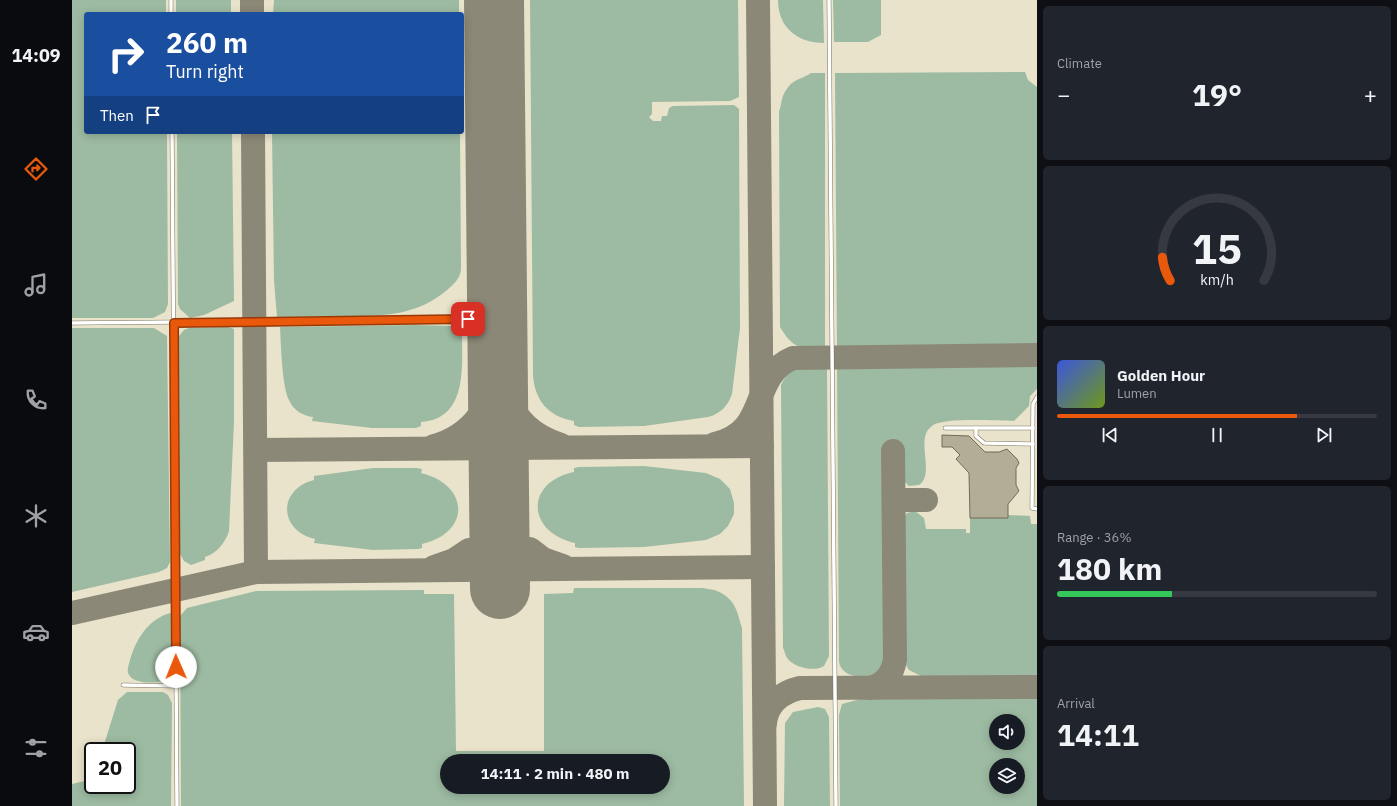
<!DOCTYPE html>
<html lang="en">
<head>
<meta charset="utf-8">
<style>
  body { margin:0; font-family:"IBM Plex Sans",sans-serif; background:#20242c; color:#f1f3f6; height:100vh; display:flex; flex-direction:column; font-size:15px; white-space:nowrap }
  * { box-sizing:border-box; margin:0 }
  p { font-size:13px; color:#9ea1a6 }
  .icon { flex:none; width:22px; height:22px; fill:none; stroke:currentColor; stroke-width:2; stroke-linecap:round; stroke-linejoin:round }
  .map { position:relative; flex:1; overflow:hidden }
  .panel { display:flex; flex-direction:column; gap:6px; padding:6px; background:#0d0f14; width:360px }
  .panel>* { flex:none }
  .guide { position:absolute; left:12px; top:12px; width:380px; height:122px; border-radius:4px; box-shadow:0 2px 10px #0003; background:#1a4fa0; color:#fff; overflow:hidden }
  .buttons { position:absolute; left:917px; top:714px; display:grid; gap:8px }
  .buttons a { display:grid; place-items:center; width:36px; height:36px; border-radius:50%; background:#171b24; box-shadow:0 2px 10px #0003; font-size:20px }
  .speed { position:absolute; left:12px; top:742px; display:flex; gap:8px; font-size:20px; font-weight:700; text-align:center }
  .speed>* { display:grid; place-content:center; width:52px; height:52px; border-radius:50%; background:#171b24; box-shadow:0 2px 10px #0003; line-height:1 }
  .speed .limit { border:2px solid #111; border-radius:6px; background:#fff; color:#111 }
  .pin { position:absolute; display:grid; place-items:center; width:34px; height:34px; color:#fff; margin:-17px; border-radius:8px; box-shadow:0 2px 6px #0006 }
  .me { position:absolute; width:44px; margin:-22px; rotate:359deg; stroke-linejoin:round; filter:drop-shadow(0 0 3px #0008) }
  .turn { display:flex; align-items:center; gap:14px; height:84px; padding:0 16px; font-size:18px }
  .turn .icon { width:52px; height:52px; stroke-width:2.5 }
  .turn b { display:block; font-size:28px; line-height:34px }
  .then { display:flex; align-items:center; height:38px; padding:0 16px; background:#0003; gap:8px; font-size:15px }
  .big { font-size:30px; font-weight:700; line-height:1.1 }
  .panel .card { flex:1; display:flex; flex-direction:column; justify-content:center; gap:6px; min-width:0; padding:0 14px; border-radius:6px; background:#20242c }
  .panel .dial { align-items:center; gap:0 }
  .dial svg { height:104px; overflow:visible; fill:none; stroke:#363941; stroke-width:7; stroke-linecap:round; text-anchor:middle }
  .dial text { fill:#f1f3f6; stroke:none }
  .song { display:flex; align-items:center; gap:12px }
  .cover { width:48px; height:48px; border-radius:6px; background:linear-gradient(135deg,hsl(230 70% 55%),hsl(80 70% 35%)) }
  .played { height:4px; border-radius:2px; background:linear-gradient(90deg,#ea580c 75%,#363941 75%) }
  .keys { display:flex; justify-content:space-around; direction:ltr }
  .heat { display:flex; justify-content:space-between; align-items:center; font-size:22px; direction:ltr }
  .charge { height:6px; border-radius:3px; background:linear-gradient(90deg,#34c759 36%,#363941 0) }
  .trip { position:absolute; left:368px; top:754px; width:230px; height:40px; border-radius:20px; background:#171b24; box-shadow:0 2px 10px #0003; font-weight:700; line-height:40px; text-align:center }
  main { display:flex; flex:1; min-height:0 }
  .menu { display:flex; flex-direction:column; width:72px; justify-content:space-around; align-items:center; background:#090b0e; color:#9ea1a6 }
  .menu .icon { width:28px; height:28px }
  .menu .on { color:#ea580c }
  .menu b { font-size:18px; color:#f1f3f6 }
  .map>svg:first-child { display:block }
  .green { fill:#9dbba2; fill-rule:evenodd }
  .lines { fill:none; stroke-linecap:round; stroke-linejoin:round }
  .taxiway { stroke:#8c8877; stroke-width:24 }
  .runway { stroke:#8c8877; stroke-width:60 }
  .building { fill:#b2ad96; stroke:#706b56 }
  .service-casing { stroke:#79745f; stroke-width:4.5 }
  .service { stroke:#fff; stroke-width:3.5 }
  .route-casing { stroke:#983908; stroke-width:10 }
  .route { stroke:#ea580c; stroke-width:7 }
</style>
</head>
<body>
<main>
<nav class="menu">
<b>14:09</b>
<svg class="icon on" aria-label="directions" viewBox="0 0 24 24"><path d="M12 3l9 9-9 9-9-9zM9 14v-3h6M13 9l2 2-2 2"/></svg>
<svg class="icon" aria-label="music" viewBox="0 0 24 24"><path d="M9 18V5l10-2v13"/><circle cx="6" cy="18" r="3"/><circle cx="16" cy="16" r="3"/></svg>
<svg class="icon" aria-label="phone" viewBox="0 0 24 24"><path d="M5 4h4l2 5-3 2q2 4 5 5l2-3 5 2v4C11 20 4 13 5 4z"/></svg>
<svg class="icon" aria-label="climate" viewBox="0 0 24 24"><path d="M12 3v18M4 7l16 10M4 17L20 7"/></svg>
<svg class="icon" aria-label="car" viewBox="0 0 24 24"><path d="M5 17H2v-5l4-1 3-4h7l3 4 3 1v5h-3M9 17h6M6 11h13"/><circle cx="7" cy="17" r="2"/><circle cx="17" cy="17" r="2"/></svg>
<svg class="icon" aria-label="filters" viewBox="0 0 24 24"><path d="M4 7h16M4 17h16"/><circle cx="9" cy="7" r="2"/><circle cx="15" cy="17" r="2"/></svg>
</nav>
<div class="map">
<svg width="965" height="806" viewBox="0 0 965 806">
  <rect width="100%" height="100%" fill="#e9e3cb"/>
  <g class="green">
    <path d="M 0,0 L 94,0 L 94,14 L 14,14 L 14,132 L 95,132 L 96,304 L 93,312 L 81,318 L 0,318 Z"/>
    <rect x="104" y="0" width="55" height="14"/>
    <path d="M 202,0 L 387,0 L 387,14 L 201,14 Z"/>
    <path d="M 458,0 L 666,0 L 667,97 L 658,101 L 580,102 L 580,114 L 577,117 L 581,121 L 589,121 L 590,116 L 595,116 L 597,108 L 601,106 L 662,105 L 667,109 L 668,328 L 660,394 C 656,406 648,414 636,417 L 572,426 L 507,427 L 502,425 L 502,421 C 476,417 462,399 461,374 Z"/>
    <path d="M 706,0 L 751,0 L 752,43 C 726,43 706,28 706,0 Z"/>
    <path d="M 761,0 L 809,0 L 809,35 L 796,42 L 762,42 Z"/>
    <path d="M 953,72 L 956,80 L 965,87 L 965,348 L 765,349 L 763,73 Z"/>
    <path d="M 739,73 L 753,73 L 753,349 C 729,349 721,349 708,327 L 707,111 C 709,108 709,101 711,96 C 719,78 727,81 739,73 Z"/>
    <path d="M 105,132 L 160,132 L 162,301 L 132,315 L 118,318 L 108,309 L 106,304 Z"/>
    <path d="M 200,132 L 388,132 L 389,268 C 389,278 382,284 375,290 C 343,317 309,316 270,316 C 248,316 227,317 205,317 L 202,281 Z"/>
    <path d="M 342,325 L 381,326 L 390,333 C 390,366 396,419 349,422 L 349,426 L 344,428 L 300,428 L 240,421 L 241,417 C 231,416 221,410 217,400 C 210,387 209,344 208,327 Z"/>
    <path d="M 156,327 L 162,329 L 162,422 L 157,531 C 153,543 145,553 133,557 L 133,560 L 119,565 L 112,561 L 108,554 L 107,336 L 112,330 L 117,328 Z"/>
    <path d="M 0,328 L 82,328 L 95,336 L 98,562 L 95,568 L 87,572 L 0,592 Z"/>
    <path d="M 965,362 L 965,389 L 958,396 L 957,406 L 942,421 C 925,421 871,417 860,426 C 842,438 864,474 847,485 L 837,486 L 828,477 L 828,448 L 814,448 L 815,637 C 811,645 816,658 811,667 C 802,681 768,680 767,661 L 765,363 Z"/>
    <path d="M 737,363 L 753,363 L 755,365 L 757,656 L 752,666 C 743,672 723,668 716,659 C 713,656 713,651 711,648 L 709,385 C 715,372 723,366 737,363 Z"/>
    <path d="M 572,466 L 634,473 L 648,479 L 658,489 L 662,503 L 662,514 L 656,526 L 648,534 L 634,540 L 572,547 L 507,548 L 503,547 L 503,543 C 454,532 453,482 502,472 L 502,468 L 507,467 Z"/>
    <path d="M 301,468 L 345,468 L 350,469 L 349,473 C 398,485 399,533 350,544 L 350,548 L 346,549 L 301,550 L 242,543 L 243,539 C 206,530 206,489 242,480 L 242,476 Z"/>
    <path d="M 843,511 L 852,518 L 854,529 L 894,529 L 894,533 L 898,533 L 898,518 L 936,518 L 936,515 L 958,516 L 959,524 L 965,524 L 965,676 L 851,677 L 837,670 L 831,660 L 829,636 L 828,523 L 835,513 Z"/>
    <path d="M 502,588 L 630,588 C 634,589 640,589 645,591 C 664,599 665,612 670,628 L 672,806 L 109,806 L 108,620 L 108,616 L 115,608 L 184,591 L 352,590 L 352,594 L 382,594 L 384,751 L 472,751 L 472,594 L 501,593 ZM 375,761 L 591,761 L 591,787 L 375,787 Z"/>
    <path d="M 99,613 L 99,671 C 98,675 97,679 92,680 C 84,684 62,684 57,675 C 54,670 57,665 58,660 C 64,639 77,618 99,613 Z"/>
    <path d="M 55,692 L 91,692 L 96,695 L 100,703 L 99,806 L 0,806 L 0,784 L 21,779 L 21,785 L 55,785 L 55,751 L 30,751 L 46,700 Z"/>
    <path d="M 965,696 L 965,806 L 768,806 L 767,715 L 770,704 L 792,698 ZM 924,721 L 946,721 L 946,743 L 924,743 ZM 924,765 L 946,765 L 946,787 L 924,787 Z"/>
    <path d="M 746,707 L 753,709 L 757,717 L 758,806 L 712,806 L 713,723 L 721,712 Z"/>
  </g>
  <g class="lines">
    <g class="taxiway">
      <path d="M 180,0 L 180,14"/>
      <path d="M 686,0 L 693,806"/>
      <path d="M 181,132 L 184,572"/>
      <path d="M 427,286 C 428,347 414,422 489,445"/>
      <path d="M 643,444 C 699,431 676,377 721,358 L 965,355"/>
      <path d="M 362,446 C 399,436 422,405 424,367"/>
      <path d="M 184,450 L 690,446"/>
      <path d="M 822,500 L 854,500"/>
      <path d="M 458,549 L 471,559 L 491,566"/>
      <path d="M 362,567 L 382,560 L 397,550"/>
      <path d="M 0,613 L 184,572 L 691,567"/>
      <path d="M 798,688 C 813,684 821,674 823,659 L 821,451"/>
      <path d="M 693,723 C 695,703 711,692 728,688 L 965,687"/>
    </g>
    <path class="runway" d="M 422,0 L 428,589"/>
  </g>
  <path class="building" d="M 870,435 L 897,436 L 913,452 L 927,452 L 935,449 L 945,459 L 947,463 L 944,468 L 944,485 L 947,491 L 936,504 L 936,518 L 898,518 L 897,473 L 884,459 L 888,455 L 880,447 L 870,447 Z"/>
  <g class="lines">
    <g class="service-casing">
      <g id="service">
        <path d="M 99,0 L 99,14"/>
        <path d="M 757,0 L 764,806"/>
        <path d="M 100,132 L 105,806"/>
        <path d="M 0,323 L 396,319"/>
        <path d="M 965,397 L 961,404 L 960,508 L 965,509"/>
        <path d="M 873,428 L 961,428"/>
        <path d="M 904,428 L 904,436 L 912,443 L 961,444"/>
        <path d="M 51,685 L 105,686"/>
      </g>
    </g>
    <use href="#service" class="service"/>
  </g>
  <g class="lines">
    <g class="route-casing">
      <path id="route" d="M 104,667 L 102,323 L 396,319"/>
    </g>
    <use href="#route" class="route"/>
  </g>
</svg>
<div class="buttons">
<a><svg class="icon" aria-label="sound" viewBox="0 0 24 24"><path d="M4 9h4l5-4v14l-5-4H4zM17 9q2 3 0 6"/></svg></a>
<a><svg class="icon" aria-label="layers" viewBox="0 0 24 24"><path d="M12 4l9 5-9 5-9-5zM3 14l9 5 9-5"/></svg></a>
</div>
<div class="speed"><div class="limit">20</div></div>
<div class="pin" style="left:396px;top:319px;background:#d93025"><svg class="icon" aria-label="arrive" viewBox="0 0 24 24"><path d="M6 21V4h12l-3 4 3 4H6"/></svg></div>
<svg class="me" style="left:104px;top:667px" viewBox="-20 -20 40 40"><circle r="19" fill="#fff"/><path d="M0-13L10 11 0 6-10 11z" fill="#ea580c"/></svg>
<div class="trip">14:11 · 2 min · 480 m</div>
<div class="guide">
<div class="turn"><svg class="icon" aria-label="right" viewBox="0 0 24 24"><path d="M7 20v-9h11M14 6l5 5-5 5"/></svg><div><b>260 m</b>Turn right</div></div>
<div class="then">Then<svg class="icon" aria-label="arrive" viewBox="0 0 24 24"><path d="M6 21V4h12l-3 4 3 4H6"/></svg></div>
</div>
</div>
<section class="panel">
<div class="card"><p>Climate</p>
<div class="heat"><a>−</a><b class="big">19°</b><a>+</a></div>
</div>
<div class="card dial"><svg viewBox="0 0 100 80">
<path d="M14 69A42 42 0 1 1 86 69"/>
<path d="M14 69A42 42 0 0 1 8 51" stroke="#ea580c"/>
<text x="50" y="56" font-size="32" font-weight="700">15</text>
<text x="50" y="72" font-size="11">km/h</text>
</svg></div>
<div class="card">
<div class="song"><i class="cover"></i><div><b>Golden Hour</b><p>Lumen</p></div></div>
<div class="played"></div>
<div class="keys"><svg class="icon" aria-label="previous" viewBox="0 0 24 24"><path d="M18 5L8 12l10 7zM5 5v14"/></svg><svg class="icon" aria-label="pause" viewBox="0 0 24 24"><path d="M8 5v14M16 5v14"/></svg><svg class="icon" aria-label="next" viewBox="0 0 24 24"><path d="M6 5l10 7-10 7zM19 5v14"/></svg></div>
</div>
<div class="card"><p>Range · 36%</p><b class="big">180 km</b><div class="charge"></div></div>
<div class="card"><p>Arrival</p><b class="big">14:11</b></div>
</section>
</main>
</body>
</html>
